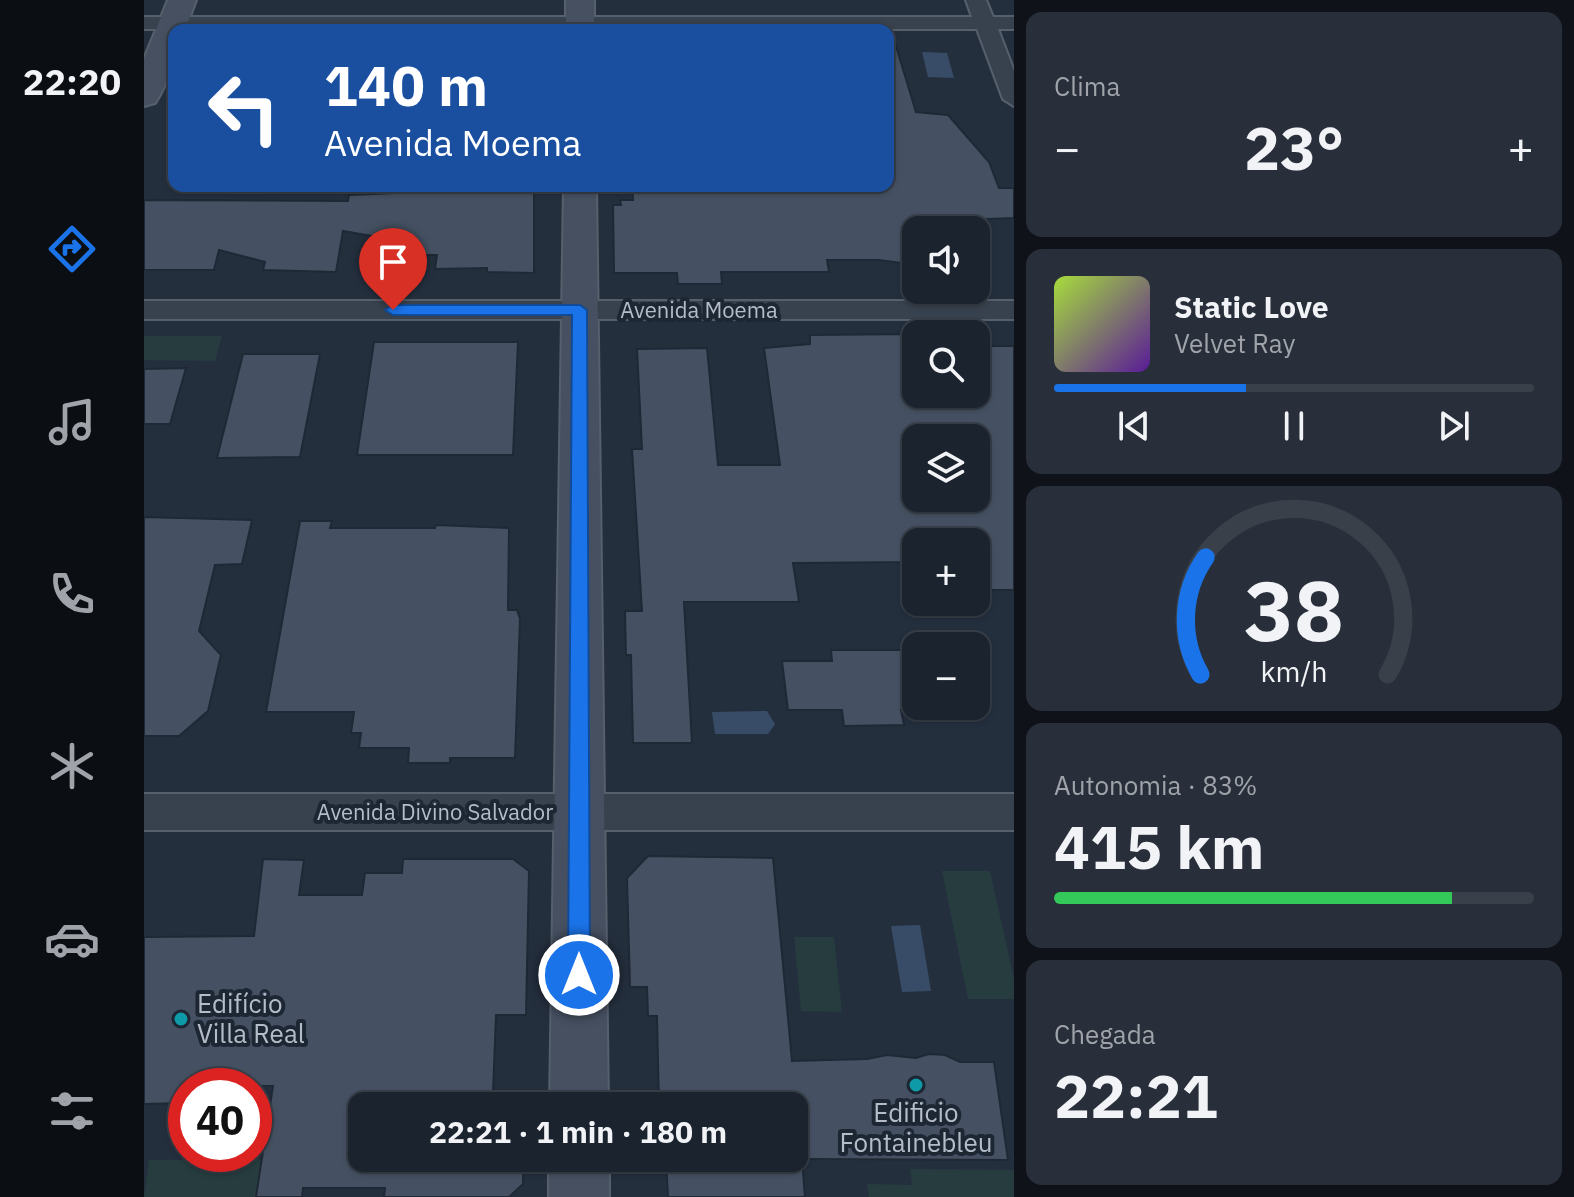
<!DOCTYPE html>
<html lang="pt">
<head>
<meta charset="utf-8">
<style>
  body { margin:0; font-family:"IBM Plex Sans",sans-serif; background:#282f3a; color:#f1f3f6; height:100vh; display:flex; flex-direction:column; font-size:30px; white-space:nowrap }
  * { box-sizing:border-box; margin:0 }
  p { font-size:26px; color:#a0a4aa }
  .icon { flex:none; width:44px; height:44px; fill:none; stroke:currentColor; stroke-width:2; stroke-linecap:round; stroke-linejoin:round }
  .map { position:relative; flex:1; overflow:hidden }
  .panel { display:flex; flex-direction:column; gap:12px; padding:12px; background:#0f1319; width:560px }
  .panel>* { flex:none }
  .banner { position:absolute; left:24px; top:24px; width:726px; height:168px; border-radius:16px; box-shadow:0 2px 6px #0004,0 0 0 2px #39404a; background:#1a4fa0; color:#fff; overflow:hidden }
  .buttons { position:absolute; left:758px; top:216px; display:grid; gap:16px }
  .buttons a { display:grid; place-items:center; width:88px; height:88px; border-radius:16px; background:#1b232e; box-shadow:0 2px 6px #0004,0 0 0 2px #39404a; font-size:40px }
  .speed { position:absolute; left:24px; top:1068px; display:flex; gap:16px; font-size:40px; font-weight:700; text-align:center }
  .speed>* { display:grid; place-content:center; width:104px; height:104px; border-radius:50%; background:#1b232e; box-shadow:0 2px 6px #0004,0 0 0 2px #39404a; line-height:1 }
  .speed .limit { border:12px solid #d22; background:#fff; color:#111 }
  .pin { position:absolute; display:grid; place-items:center; width:68px; height:68px; color:#fff; margin:-82px -34px; border-radius:50% 50% 50% 0; rotate:-45deg; box-shadow:0 0 8px #0007 }
  .pin .icon { rotate:45deg }
  .me { position:absolute; width:88px; margin:-44px; rotate:0deg; stroke-linejoin:round; filter:drop-shadow(0 0 6px #0008) }
  .turn { display:flex; align-items:center; gap:28px; height:168px; padding:0 24px; font-size:36px }
  .turn .icon { width:104px; height:104px; stroke-width:2.5 }
  .turn b { display:block; font-size:56px; line-height:68px }
  .big { font-size:60px; font-weight:800; line-height:1.1 }
  .panel .widget { flex:1; display:flex; flex-direction:column; justify-content:center; gap:12px; min-width:0; padding:0 28px; border-radius:16px; background:#282f3a }
  .panel .dial { align-items:center; gap:0 }
  .dial svg { height:208px; overflow:visible; fill:none; stroke:#39404a; stroke-width:7; stroke-linecap:round; text-anchor:middle }
  .dial text { fill:#f1f3f6; stroke:none }
  .song { display:flex; align-items:center; gap:24px }
  .cover { width:96px; height:96px; border-radius:12px; background:linear-gradient(135deg,hsl(80 70% 55%),hsl(270 70% 35%)) }
  .played { height:8px; border-radius:4px; background:linear-gradient(90deg,#1a73e8 40%,#39404a 40%) }
  .keys { display:flex; justify-content:space-around; direction:ltr }
  .heat { display:flex; justify-content:space-between; align-items:center; font-size:44px; direction:ltr }
  .charge { height:12px; border-radius:6px; background:linear-gradient(90deg,#34c759 83%,#39404a 0) }
  .trip { position:absolute; left:204px; top:1092px; width:460px; height:80px; border-radius:16px; background:#1b232e; box-shadow:0 2px 6px #0004,0 0 0 2px #39404a; font-weight:800; line-height:80px; text-align:center }
  main { display:flex; flex:1; min-height:0 }
  .tab-bar { display:flex; flex-direction:column; width:144px; justify-content:space-around; align-items:center; background:#0b0e12; color:#a0a4aa }
  .tab-bar .icon { width:56px; height:56px }
  .tab-bar .on { color:#1a73e8 }
  .tab-bar b { font-size:36px; color:#f1f3f6 }
  .map>svg:first-child { display:block }
  .green { fill:#263c3f }
  .water { fill:#394c67 }
  .building { fill:#455162; stroke:#1f2835; stroke-width:2; fill-rule:evenodd }
  .lines { fill:none; stroke-linecap:round; stroke-linejoin:round }
  .street-casing { stroke:#565f6c; stroke-width:4 }
  .secondary-casing { stroke:#565f6c; stroke-width:4 }
  .street { fill:#38414e; fill-rule:evenodd }
  .secondary { fill:#465061; fill-rule:evenodd }
  .route { fill:#1a73e8; stroke:#114b97; stroke-width:2 }
  .culture-dot { fill:#0f9aa8; stroke:#1d2633; stroke-width:3 }
  .labels { text-anchor:middle; stroke-width:8; stroke-linejoin:round; paint-order:stroke }
  .street-label { font-size:22px; fill:#b4bcc9; stroke:#1d2633 }
  .near-poi-label { font-size:26px; fill:#b4bcc9; stroke:#1d2633; text-anchor:start }
</style>
</head>
<body>
<main>
<nav class="tab-bar">
<b>22:20</b>
<svg class="icon on" aria-label="directions" viewBox="0 0 24 24"><path d="M12 3l9 9-9 9-9-9zM9 14v-3h6M13 9l2 2-2 2"/></svg>
<svg class="icon" aria-label="music" viewBox="0 0 24 24"><path d="M9 18V5l10-2v13"/><circle cx="6" cy="18" r="3"/><circle cx="16" cy="16" r="3"/></svg>
<svg class="icon" aria-label="phone" viewBox="0 0 24 24"><path d="M5 4h4l2 5-3 2q2 4 5 5l2-3 5 2v4C11 20 4 13 5 4z"/></svg>
<svg class="icon" aria-label="climate" viewBox="0 0 24 24"><path d="M12 3v18M4 7l16 10M4 17L20 7"/></svg>
<svg class="icon" aria-label="car" viewBox="0 0 24 24"><path d="M5 17H2v-5l4-1 3-4h7l3 4 3 1v5h-3M9 17h6M6 11h13"/><circle cx="7" cy="17" r="2"/><circle cx="17" cy="17" r="2"/></svg>
<svg class="icon" aria-label="filters" viewBox="0 0 24 24"><path d="M4 7h16M4 17h16"/><circle cx="9" cy="7" r="2"/><circle cx="15" cy="17" r="2"/></svg>
</nav>
<div class="map">
<svg width="870" height="1197" viewBox="0 0 870 1197">
  <rect width="100%" height="100%" fill="#242f3e"/>
  <g class="green">
    <path d="M 0,336 L 78,336 L 71,361 L 0,360 Z"/>
    <path d="M 798,871 L 846,871 L 870,979 L 870,999 L 824,999 Z"/>
    <path d="M 650,937 L 690,937 L 698,1012 L 657,1011 Z"/>
    <path d="M 117,1159 L 112,1197 L 0,1197 L 5,1160 Z"/>
    <path d="M 766,1169 L 870,1170 L 870,1197 L 725,1197 L 723,1184 L 768,1185 Z"/>
  </g>
  <g class="water">
    <path d="M 778,52 L 803,53 L 810,78 L 784,77 Z"/>
    <path d="M 623,711 L 631,724 L 624,734 L 571,734 L 568,712 Z"/>
    <path d="M 776,925 L 787,991 L 758,992 L 747,926 Z"/>
  </g>
  <g class="building">
    <path d="M 751,43 L 772,112 L 804,115 L 845,162 L 855,188 L 870,188 L 870,218 L 793,221 L 796,230 L 772,230 L 772,265 L 735,260 L 683,260 L 685,272 L 577,272 L 578,284 L 534,284 L 533,273 L 470,273 L 469,205 L 477,205 L 476,200 L 489,200 L 488,186 L 744,186 L 744,44 Z"/>
    <path d="M 320,186 L 390,186 L 390,273 L 343,272 L 343,268 L 291,269 L 293,255 L 242,255 L 245,239 L 199,231 L 192,272 L 119,270 L 121,262 L 75,250 L 70,270 L 0,270 L 0,200 L 204,201 L 205,195 L 320,190 Z"/>
    <path d="M 772,334 L 772,394 L 832,394 L 832,346 L 870,346 L 870,590 L 832,590 L 832,542 L 772,542 L 772,562 L 649,563 L 655,602 L 540,602 L 548,743 L 489,743 L 487,655 L 482,655 L 481,611 L 498,611 L 488,449 L 498,449 L 493,349 L 563,348 L 574,465 L 636,465 L 620,348 L 666,344 L 666,335 ZM 772,438 L 832,438 L 832,498 L 772,498 Z"/>
    <path d="M 230,342 L 374,342 L 369,455 L 213,455 Z"/>
    <path d="M 99,354 L 176,354 L 156,457 L 73,458 Z"/>
    <path d="M 42,368 L 26,424 L 0,424 L 0,369 Z"/>
    <path d="M 0,517 L 108,520 L 98,564 L 71,565 L 55,631 L 77,655 L 64,711 L 35,736 L 0,736 Z"/>
    <path d="M 156,521 L 188,521 L 186,528 L 291,528 L 292,525 L 365,528 L 364,610 L 373,610 L 376,619 L 371,758 L 306,758 L 306,763 L 264,763 L 265,748 L 215,748 L 217,733 L 207,733 L 210,712 L 122,712 Z"/>
    <path d="M 687,650 L 761,650 L 773,710 L 757,710 L 760,725 L 700,726 L 698,710 L 644,710 L 638,661 L 688,661 Z"/>
    <path d="M 504,856 L 629,858 L 648,1061 L 723,1059 L 743,1055 L 772,1058 L 785,1054 L 801,1055 L 816,1062 L 850,1062 L 864,1160 L 658,1159 L 661,1197 L 524,1197 L 522,1158 L 650,1158 L 650,1106 L 515,1106 L 513,1016 L 504,1016 L 503,987 L 486,987 L 483,878 Z"/>
    <path d="M 119,859 L 160,860 L 155,895 L 218,895 L 221,873 L 258,873 L 259,859 L 369,859 L 385,871 L 382,1015 L 352,1015 L 349,1092 L 381,1092 L 380,1106 L 218,1106 L 218,1158 L 379,1158 L 379,1184 L 365,1197 L 240,1197 L 241,1188 L 159,1188 L 158,1197 L 112,1197 L 129,1086 L 42,1086 L 42,1103 L 0,1104 L 0,937 L 110,936 Z"/>
  </g>
  <g class="lines">
    <g class="street-casing">
      <g id="street">
        <path d="M 822,0 L 842,0 L 849,17 L 870,17 L 870,29 L 854,29 L 870,71 L 870,106 L 859,99 L 833,29 L 0,29 L 0,17 L 828,17 Z"/>
        <rect x="0" y="301" width="870" height="18"/>
        <rect x="0" y="794" width="870" height="36"/>
      </g>
    </g>
    <g class="secondary-casing">
      <g id="secondary">
        <path d="M 24,0 L 52,0 L 41,30 L 30,30 C 30,56 26,81 11,103 L 0,106 L 0,59 Z"/>
        <rect x="422" y="0" width="28" height="30"/>
        <path d="M 420,186 L 452,186 L 464,1106 L 406,1106 Z"/>
        <rect x="405" y="1158" width="60" height="39"/>
      </g>
    </g>
    <use href="#street" class="street"/>
    <use href="#secondary" class="secondary"/>
  </g>
  <path class="route" d="M 249,305 L 436,305 L 443,310 L 446,975 L 443,983 L 435,986 L 427,983 L 424,975 L 428,315 L 249,315 L 241,310 Z"/>
  <g class="culture-dot">
    <circle cx="37" cy="1019" r="8"/>
    <circle cx="772" cy="1085" r="8"/>
  </g>
  <g class="labels">
    <g class="street-label">
      <text x="555" y="318">Avenida Moema</text>
      <text x="291" y="820">Avenida Divino Salvador</text>
    </g>
    <g class="near-poi-label">
      <text x="53" y="1013">Edifício<tspan x="53" dy="30">Villa Real</tspan></text>
      <text x="772" y="1122" text-anchor="middle">Edificio<tspan x="772" dy="30">Fontainebleu</tspan></text>
    </g>
  </g>
</svg>
<div class="buttons">
<a><svg class="icon" aria-label="sound" viewBox="0 0 24 24"><path d="M4 9h4l5-4v14l-5-4H4zM17 9q2 3 0 6"/></svg></a>
<a><svg class="icon" aria-label="search" viewBox="0 0 24 24"><circle cx="10" cy="10" r="6"/><path d="M15 15l6 6"/></svg></a>
<a><svg class="icon" aria-label="layers" viewBox="0 0 24 24"><path d="M12 4l9 5-9 5-9-5zM3 14l9 5 9-5"/></svg></a>
<a>+</a>
<a>−</a>
</div>
<div class="speed"><div class="limit">40</div></div>
<div class="pin" style="left:249px;top:310px;background:#d93025"><svg class="icon" aria-label="arrive" viewBox="0 0 24 24"><path d="M6 21V4h12l-3 4 3 4H6"/></svg></div>
<svg class="me" style="left:435px;top:975px" viewBox="-20 -20 40 40"><circle r="17" fill="#1a73e8" stroke="#fff" stroke-width="3"/><path d="M0-11L8 9 0 5-8 9z" fill="#fff"/></svg>
<div class="trip">22:21 · 1 min · 180 m</div>
<div class="banner">
<div class="turn"><svg class="icon" aria-label="left" viewBox="0 0 24 24"><path d="M17 20v-9H6M10 6l-5 5 5 5"/></svg><div><b>140 m</b>Avenida Moema</div></div>
</div>
</div>
<section class="panel">
<div class="widget"><p>Clima</p>
<div class="heat"><a>−</a><b class="big">23°</b><a>+</a></div>
</div>
<div class="widget">
<div class="song"><i class="cover"></i><div><b>Static Love</b><p>Velvet Ray</p></div></div>
<div class="played"></div>
<div class="keys"><svg class="icon" aria-label="previous" viewBox="0 0 24 24"><path d="M18 5L8 12l10 7zM5 5v14"/></svg><svg class="icon" aria-label="pause" viewBox="0 0 24 24"><path d="M8 5v14M16 5v14"/></svg><svg class="icon" aria-label="next" viewBox="0 0 24 24"><path d="M6 5l10 7-10 7zM19 5v14"/></svg></div>
</div>
<div class="widget dial"><svg viewBox="0 0 100 80">
<path d="M14 69A42 42 0 1 1 86 69"/>
<path d="M14 69A42 42 0 0 1 16 24" stroke="#1a73e8"/>
<text x="50" y="56" font-size="32" font-weight="700">38</text>
<text x="50" y="72" font-size="11">km/h</text>
</svg></div>
<div class="widget"><p>Autonomia · 83%</p><b class="big">415 km</b><div class="charge"></div></div>
<div class="widget"><p>Chegada</p><b class="big">22:21</b></div>
</section>
</main>
</body>
</html>
